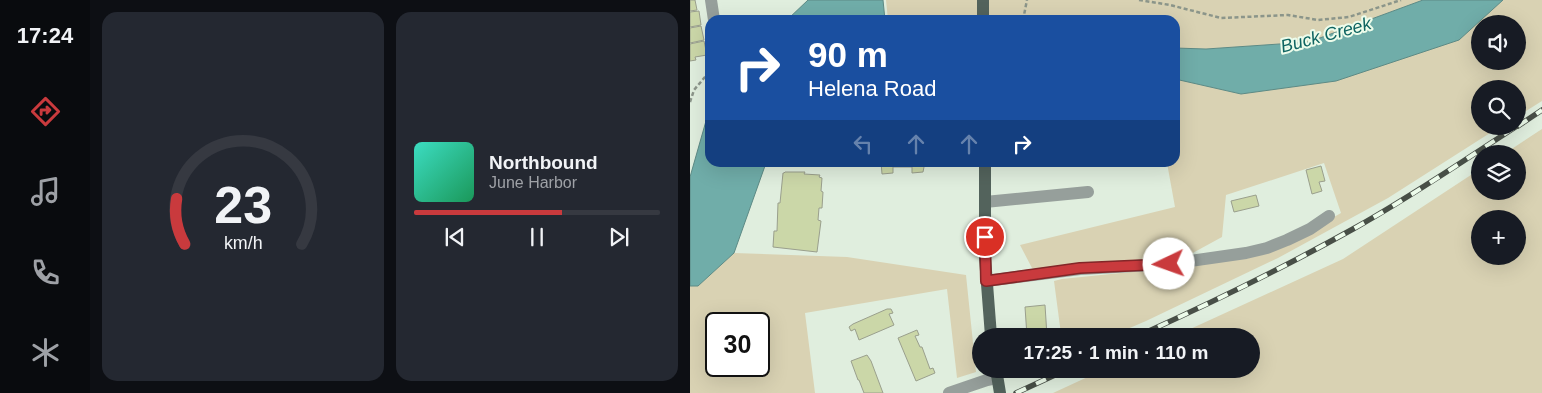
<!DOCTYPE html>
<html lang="en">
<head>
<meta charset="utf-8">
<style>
  body { margin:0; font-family:Helvetica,sans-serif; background:#242831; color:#f1f3f6; height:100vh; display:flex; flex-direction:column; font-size:19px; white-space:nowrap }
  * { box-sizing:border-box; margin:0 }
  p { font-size:16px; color:#9ea1a6 }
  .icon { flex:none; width:28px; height:28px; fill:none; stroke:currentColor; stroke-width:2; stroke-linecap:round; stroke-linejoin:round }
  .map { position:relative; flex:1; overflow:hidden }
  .details { display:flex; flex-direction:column; gap:12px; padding:12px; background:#0d0f14; width:600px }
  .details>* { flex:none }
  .hud { position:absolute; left:15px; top:15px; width:475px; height:152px; border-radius:15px; box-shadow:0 5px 20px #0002; background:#1a4fa0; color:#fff; overflow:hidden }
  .controls { position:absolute; left:781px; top:15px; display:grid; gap:10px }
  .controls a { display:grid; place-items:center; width:55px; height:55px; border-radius:50%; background:#171b24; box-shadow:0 5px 20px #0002; font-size:25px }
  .speed { position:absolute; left:15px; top:312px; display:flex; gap:10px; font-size:25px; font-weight:700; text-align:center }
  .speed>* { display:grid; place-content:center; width:65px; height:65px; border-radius:50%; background:#171b24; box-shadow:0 5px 20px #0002; line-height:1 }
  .speed .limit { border:2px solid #111; border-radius:8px; background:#fff; color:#111 }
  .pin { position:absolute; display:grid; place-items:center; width:42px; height:42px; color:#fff; margin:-21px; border:2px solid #fff; border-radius:50%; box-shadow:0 1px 5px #0007 }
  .me { position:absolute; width:55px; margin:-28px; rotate:267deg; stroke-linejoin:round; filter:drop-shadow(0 0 4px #0008) }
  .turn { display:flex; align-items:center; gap:18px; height:105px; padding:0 20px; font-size:22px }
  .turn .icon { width:65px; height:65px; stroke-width:2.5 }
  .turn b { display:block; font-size:35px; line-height:42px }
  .lanes { display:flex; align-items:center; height:48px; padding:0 20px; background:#0003; justify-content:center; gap:25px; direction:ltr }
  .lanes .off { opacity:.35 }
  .details .tile { flex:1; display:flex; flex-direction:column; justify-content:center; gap:8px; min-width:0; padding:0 18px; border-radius:15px; background:#242831 }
  .details .dial { align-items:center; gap:0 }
  .dial svg { height:130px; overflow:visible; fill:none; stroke:#363941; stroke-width:7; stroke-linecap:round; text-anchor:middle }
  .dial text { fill:#f1f3f6; stroke:none }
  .song { display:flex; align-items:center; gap:15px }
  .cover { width:60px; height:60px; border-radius:8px; background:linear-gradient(135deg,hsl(170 70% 55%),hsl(150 70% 35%)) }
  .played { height:5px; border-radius:2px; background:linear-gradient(90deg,#c93a3d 60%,#363941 60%) }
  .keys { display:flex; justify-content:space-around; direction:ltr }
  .details .tiles { flex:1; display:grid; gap:12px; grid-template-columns:repeat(2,1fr) }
  .trip { position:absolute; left:282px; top:328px; width:288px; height:50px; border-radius:25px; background:#171b24; box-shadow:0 5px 20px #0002; font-weight:700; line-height:50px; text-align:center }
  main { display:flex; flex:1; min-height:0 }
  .dock { display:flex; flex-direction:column; width:90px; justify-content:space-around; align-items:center; background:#090b0e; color:#9ea1a6 }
  .dock .icon { width:35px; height:35px }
  .dock .active { color:#c93a3d }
  .dock b { font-size:22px; color:#f1f3f6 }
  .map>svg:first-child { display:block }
  .green { fill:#d9d2b3; fill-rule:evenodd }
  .water { fill:#70ada9; stroke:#5d8a85 }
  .building { fill:#cbd7a8; stroke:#9a9f8d }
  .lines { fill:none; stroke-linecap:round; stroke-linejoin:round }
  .path { stroke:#8b958a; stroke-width:2.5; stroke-dasharray:4 2.5; stroke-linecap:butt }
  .minor { stroke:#969f9b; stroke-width:12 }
  .major { stroke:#53635c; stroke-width:12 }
  .rail-casing { stroke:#484f47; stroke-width:5.5 }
  .rail { stroke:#edfceb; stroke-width:4; stroke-dasharray:11; stroke-linecap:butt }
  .route-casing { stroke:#832628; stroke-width:12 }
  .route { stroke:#c93a3d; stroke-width:9 }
  .labels { text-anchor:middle; stroke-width:4; stroke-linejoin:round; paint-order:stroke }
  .water-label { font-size:18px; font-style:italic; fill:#0e6461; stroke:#edfceb }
</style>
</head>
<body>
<main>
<nav class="dock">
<b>17:24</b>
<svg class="icon active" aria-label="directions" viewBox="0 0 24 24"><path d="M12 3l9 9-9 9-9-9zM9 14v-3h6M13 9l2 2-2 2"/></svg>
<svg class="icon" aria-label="music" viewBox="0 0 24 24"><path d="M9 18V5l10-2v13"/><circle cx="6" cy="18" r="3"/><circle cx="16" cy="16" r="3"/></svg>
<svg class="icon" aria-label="phone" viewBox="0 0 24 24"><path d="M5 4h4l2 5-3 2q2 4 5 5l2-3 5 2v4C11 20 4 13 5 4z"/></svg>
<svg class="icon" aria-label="climate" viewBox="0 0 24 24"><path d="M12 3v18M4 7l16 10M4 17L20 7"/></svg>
</nav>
<section class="details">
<div class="tiles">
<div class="tile dial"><svg viewBox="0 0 100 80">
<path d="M14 69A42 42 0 1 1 86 69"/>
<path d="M14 69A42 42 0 0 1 9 41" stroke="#c93a3d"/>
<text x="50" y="56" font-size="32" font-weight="700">23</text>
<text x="50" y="72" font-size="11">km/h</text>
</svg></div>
<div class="tile">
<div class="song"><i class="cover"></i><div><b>Northbound</b><p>June Harbor</p></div></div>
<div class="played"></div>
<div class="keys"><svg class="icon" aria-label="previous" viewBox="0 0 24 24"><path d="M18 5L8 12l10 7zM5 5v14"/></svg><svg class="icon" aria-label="pause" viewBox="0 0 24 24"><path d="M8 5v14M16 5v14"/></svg><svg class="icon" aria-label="next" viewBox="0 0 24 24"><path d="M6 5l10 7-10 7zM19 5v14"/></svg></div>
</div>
</div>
</section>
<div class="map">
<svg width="852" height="393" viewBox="0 0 852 393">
  <rect width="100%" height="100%" fill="#e0eede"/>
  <g class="green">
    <path d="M 196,0 L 733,0 L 619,42 L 516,49 L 485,48 L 485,20 L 198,20 Z"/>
    <path d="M 813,0 L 852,0 L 852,101 L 828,116 L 828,89 L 790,89 L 790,126 L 811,126 L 698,198 L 588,258 L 456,321 L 421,336 L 365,336 L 371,334 L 364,281 L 372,279 L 499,266 L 586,250 L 651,213 L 634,163 L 536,195 L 532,237 L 499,255 L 376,268 L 342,268 L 330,245 L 485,207 L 477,163 L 485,162 L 485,79 L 551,94 L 769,40 ZM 790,24 L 828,24 L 828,61 L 790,61 Z"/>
    <path d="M 852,129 L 852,393 L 363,393 L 415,369 L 561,369 L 561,336 L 485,336 L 653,259 L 790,169 L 790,191 L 828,191 L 828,154 L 814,154 ZM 790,219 L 828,219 L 828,256 L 790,256 Z"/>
    <path d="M 44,253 L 157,257 L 276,275 L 286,372 L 267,378 L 257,289 L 115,313 L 125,393 L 0,393 L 0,286 L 8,286 ZM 26,324 L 69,324 L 69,366 L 26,366 Z"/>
  </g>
  <g class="water">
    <path d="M 118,0 L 193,0 L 195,20 L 97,20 Z"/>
    <path d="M 733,0 L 813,0 L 769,40 L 646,81 L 551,94 L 485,79 L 485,48 L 516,49 L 619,42 Z"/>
    <path d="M 20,107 L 20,162 L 76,163 L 44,253 L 8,286 L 0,286 L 0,177 Z"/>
  </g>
  <g class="building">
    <path d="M 0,0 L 5,0 L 7,10 L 0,11 Z"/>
    <path d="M 9,11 L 11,25 L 0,27 L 0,12 Z"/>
    <path d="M 11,26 L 14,40 L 0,43 L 0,28 Z"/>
    <path d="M 14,41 L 17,55 L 5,57 L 6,60 L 0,61 L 0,44 Z"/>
    <path d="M 191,162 L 234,162 L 234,167 L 233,172 L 222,173 L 222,167 L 203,167 L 203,173 L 192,174 Z"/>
    <path d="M 631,166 L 635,181 L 629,182 L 632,191 L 622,194 L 616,170 Z"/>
    <path d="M 95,172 L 115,172 L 114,174 L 130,175 L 129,177 L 132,178 L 131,191 L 133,192 L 132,208 L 129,208 L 128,220 L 131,221 L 127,252 L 83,247 L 84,231 L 87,231 L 88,203 L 90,203 L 93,173 L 94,173 Z"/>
    <path d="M 566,195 L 569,206 L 544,212 L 541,201 Z"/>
    <path d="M 355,305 L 357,336 L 337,336 L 335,307 Z"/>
    <path d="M 197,309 L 201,309 L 203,313 L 199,314 L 204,325 L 169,340 L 165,329 L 161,331 L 159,327 L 163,324 Z"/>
    <path d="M 227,330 L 229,335 L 225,336 L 230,347 L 232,347 L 240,369 L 243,368 L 245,373 L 226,381 L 208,338 Z"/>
    <path d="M 177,355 L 181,361 L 193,393 L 174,393 L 169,380 L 168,380 L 161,361 Z"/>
  </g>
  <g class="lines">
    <g class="path">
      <path d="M 449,0 L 480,5 L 531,18 L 598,15 L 628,20 L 659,17 L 711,0"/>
      <path d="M 333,20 L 337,0"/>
      <path d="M 0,102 L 4,90 L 20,71"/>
    </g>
    <g class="minor">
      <path d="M 21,0 L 24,20"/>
      <path d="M 295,202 L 398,192"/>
      <path d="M 296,281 L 390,269 L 479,264 L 556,253 L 577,248 L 597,240 L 620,229 L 639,216"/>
      <path d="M 259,393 L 297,380 L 307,378"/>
    </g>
    <g class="major">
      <path d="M 293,0 L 293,20"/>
      <path d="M 295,162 L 295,258 L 301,336"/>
      <path d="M 306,369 L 310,393"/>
    </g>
    <g class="rail-casing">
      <g id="rail">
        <path d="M 828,126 L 852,110"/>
        <path d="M 448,336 C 521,303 593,268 663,229 C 719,198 773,161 827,126"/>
        <path d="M 326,393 L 378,369"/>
      </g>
    </g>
    <use href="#rail" class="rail"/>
  </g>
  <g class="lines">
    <g class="route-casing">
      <path id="route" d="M 295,237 L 296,281 L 390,268 L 479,264"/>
    </g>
    <use href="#route" class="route"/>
  </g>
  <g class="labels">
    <g class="water-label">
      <text transform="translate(636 35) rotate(-15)" y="6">Buck Creek</text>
    </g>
  </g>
</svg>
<div class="controls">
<a><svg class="icon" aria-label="sound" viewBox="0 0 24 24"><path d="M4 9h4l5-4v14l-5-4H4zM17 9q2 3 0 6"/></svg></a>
<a><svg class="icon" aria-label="search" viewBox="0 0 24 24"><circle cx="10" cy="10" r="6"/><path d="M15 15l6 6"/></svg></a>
<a><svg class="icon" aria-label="layers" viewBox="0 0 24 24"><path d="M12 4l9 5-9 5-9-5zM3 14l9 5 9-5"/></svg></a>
<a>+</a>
</div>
<div class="speed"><div class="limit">30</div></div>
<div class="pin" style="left:295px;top:237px;background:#d93025"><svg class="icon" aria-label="arrive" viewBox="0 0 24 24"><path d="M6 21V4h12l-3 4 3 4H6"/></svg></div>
<svg class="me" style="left:479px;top:264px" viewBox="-20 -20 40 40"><circle r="19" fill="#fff"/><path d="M0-13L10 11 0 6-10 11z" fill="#c93a3d"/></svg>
<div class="trip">17:25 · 1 min · 110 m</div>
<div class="hud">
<div class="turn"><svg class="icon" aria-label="right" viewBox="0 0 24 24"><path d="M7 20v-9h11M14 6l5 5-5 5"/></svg><div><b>90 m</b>Helena Road</div></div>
<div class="lanes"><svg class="icon off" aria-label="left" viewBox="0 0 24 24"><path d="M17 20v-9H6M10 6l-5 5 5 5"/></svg><svg class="icon off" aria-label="ahead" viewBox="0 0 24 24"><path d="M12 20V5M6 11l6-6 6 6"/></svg><svg class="icon off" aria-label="ahead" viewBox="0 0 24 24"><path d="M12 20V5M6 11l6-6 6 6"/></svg><svg class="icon" aria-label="right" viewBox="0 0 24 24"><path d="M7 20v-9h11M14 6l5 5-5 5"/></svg></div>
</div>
</div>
</main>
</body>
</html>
